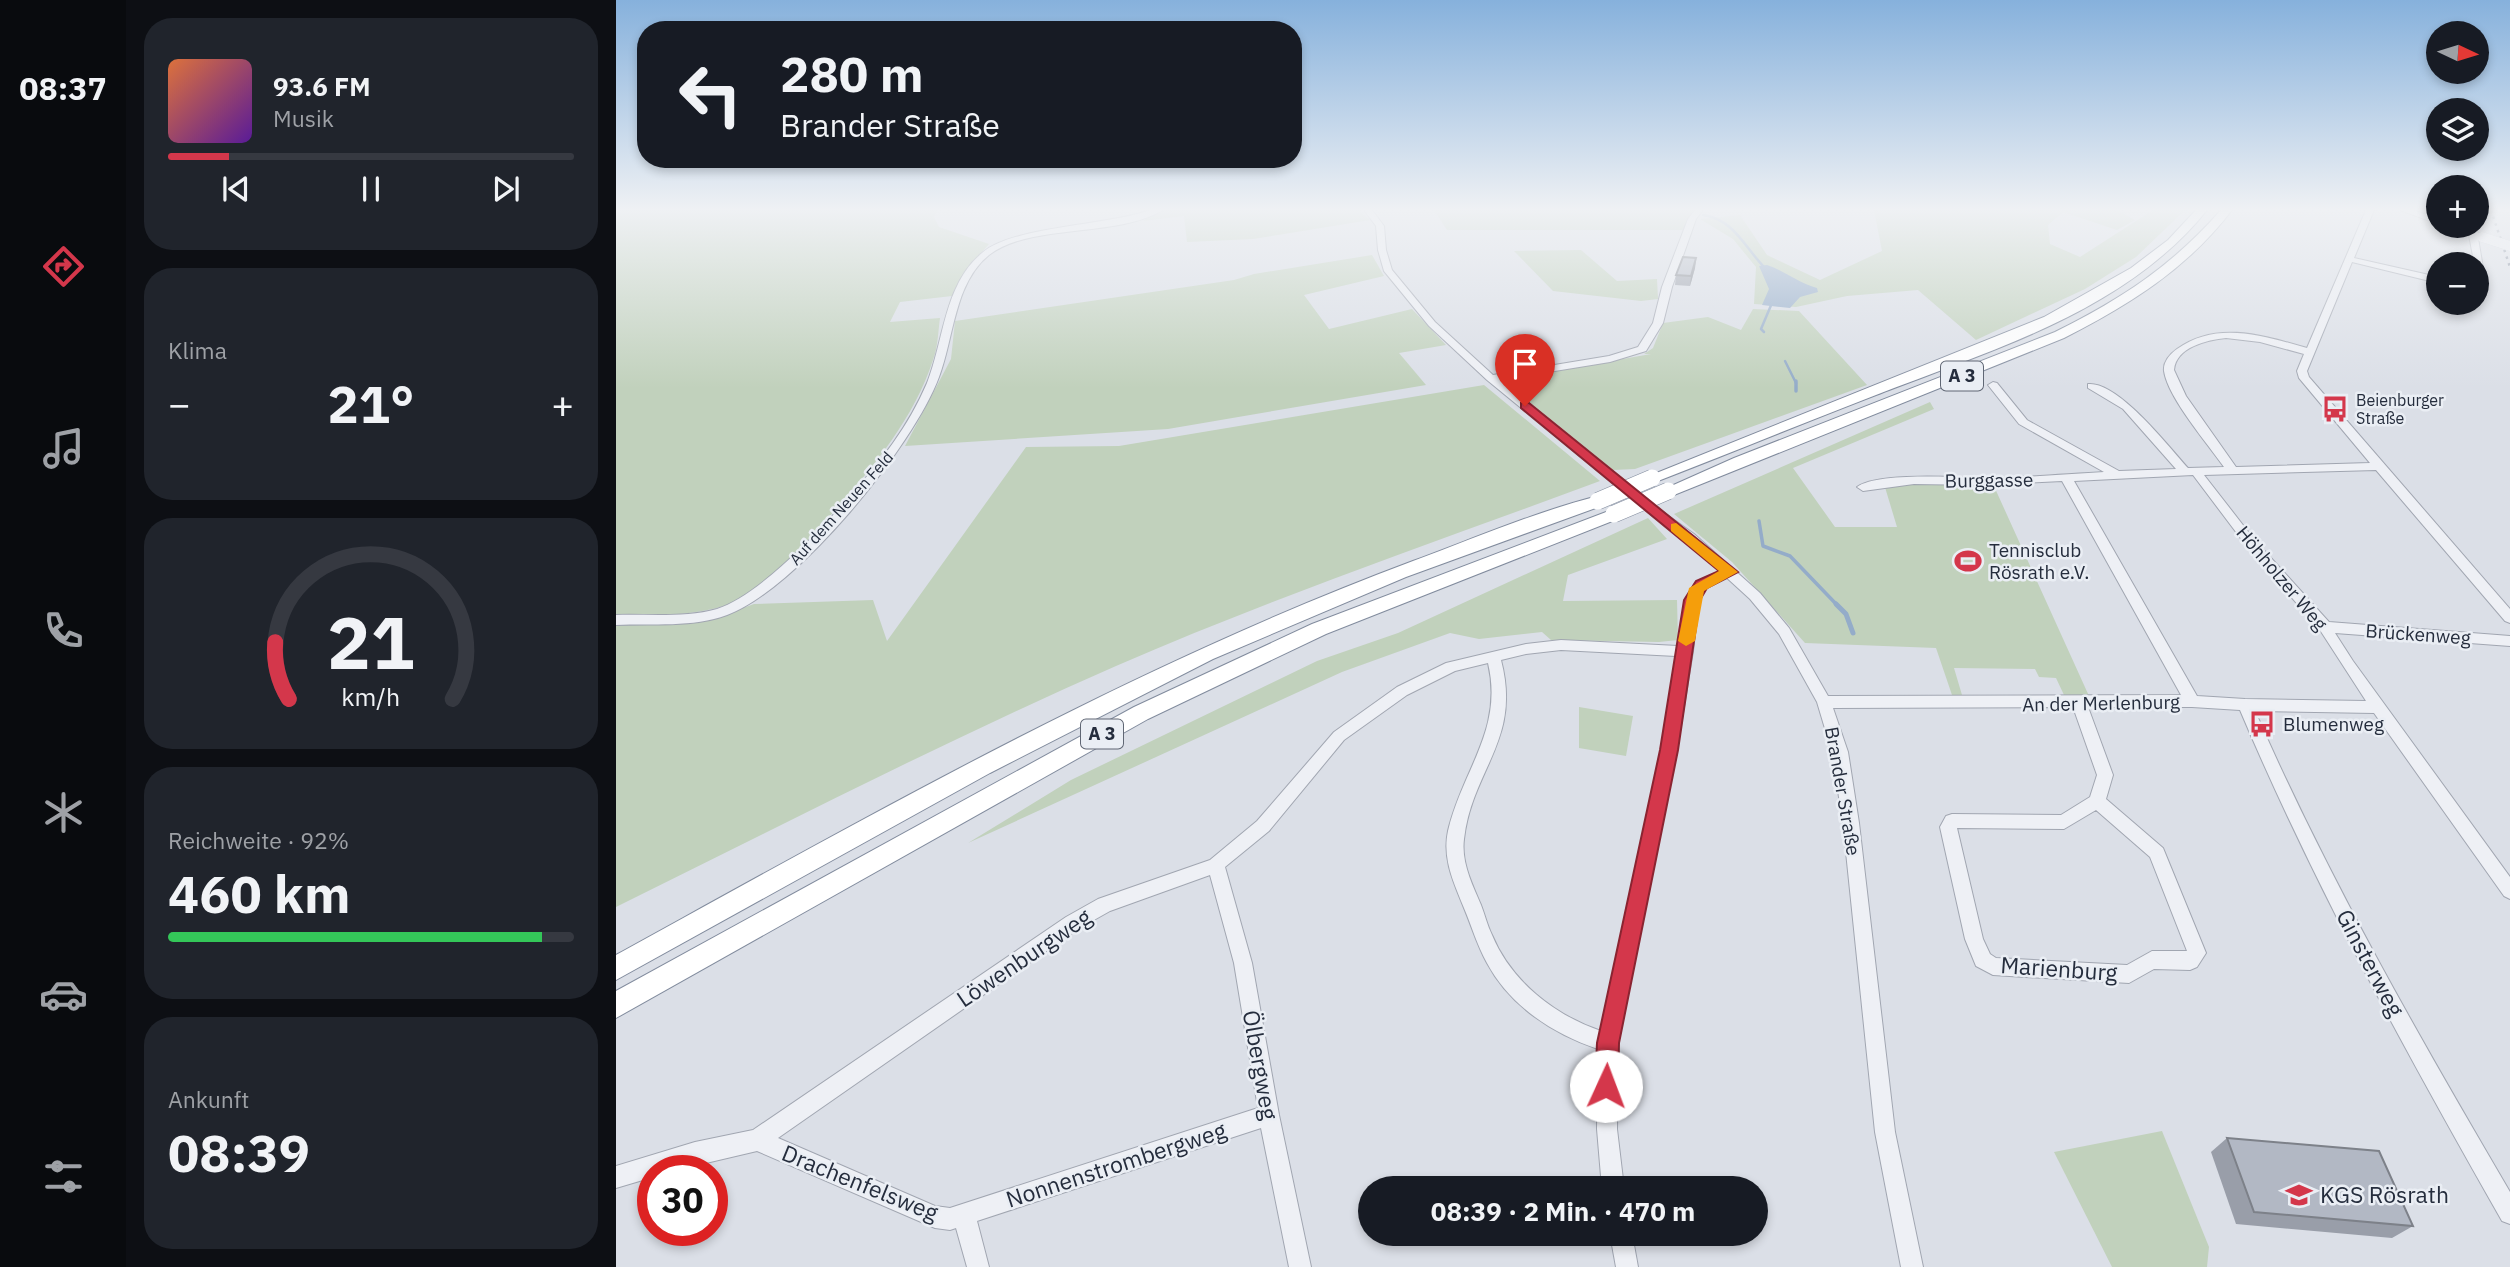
<!DOCTYPE html>
<html lang="de">
<head>
<meta charset="utf-8">
<style>
  body { margin:0; font-family:"IBM Plex Sans",sans-serif; background:#20242c; color:#f1f3f6; height:100vh; display:flex; flex-direction:column; font-size:26px; white-space:nowrap }
  * { box-sizing:border-box; margin:0 }
  p { font-size:23px; color:#9ea1a6 }
  .icon { flex:none; width:38px; height:38px; fill:none; stroke:currentColor; stroke-width:2; stroke-linecap:round; stroke-linejoin:round }
  .map { position:relative; flex:1; overflow:hidden }
  .panel { display:flex; flex-direction:column; gap:18px; padding:18px; background:#0d0f14; width:490px }
  .panel>* { flex:none }
  .guide { position:absolute; left:21px; top:21px; width:665px; height:147px; border-radius:28px; box-shadow:0 4px 10px #0003; background:#171b24; color:#f1f3f6; overflow:hidden }
  .needle { width:46px; rotate:94deg }
  .tools { position:absolute; left:1810px; top:21px; display:grid; gap:14px }
  .tools a { display:grid; place-items:center; width:63px; height:63px; border-radius:50%; background:#171b24; box-shadow:0 4px 10px #0003; font-size:35px }
  .speed { position:absolute; left:21px; top:1155px; display:flex; gap:14px; font-size:35px; font-weight:700; text-align:center }
  .speed>* { display:grid; place-content:center; width:91px; height:91px; border-radius:50%; background:#171b24; box-shadow:0 4px 10px #0003; line-height:1 }
  .speed .limit { border:10px solid #d22; background:#fff; color:#111 }
  .pin { position:absolute; display:grid; place-items:center; width:60px; height:60px; color:#fff; margin:-72px -30px; border-radius:50% 50% 50% 0; rotate:-45deg; box-shadow:0 0 7px #0007 }
  .pin .icon { rotate:45deg }
  .me { position:absolute; width:77px; margin:-38px; rotate:2deg; stroke-linejoin:round; filter:drop-shadow(0 0 5px #0008) }
  .turn { display:flex; align-items:center; gap:24px; height:147px; padding:0 28px; font-size:32px }
  .turn .icon { width:91px; height:91px; stroke-width:2.5 }
  .turn b { display:block; font-size:49px; line-height:60px }
  .big { font-size:52px; font-weight:800; line-height:1.1 }
  .panel .widget { flex:1; display:flex; flex-direction:column; justify-content:center; gap:10px; min-width:0; padding:0 24px; border-radius:28px; background:#20242c }
  .panel .dial { align-items:center; gap:0 }
  .dial svg { height:182px; overflow:visible; fill:none; stroke:#363941; stroke-width:7; stroke-linecap:round; text-anchor:middle }
  .dial text { fill:#f1f3f6; stroke:none }
  .song { display:flex; align-items:center; gap:21px }
  .cover { width:84px; height:84px; border-radius:10px; background:linear-gradient(135deg,hsl(20 70% 55%),hsl(270 70% 35%)) }
  .played { height:7px; border-radius:4px; background:linear-gradient(90deg,#d4374b 15%,#363941 15%) }
  .keys { display:flex; justify-content:space-around; direction:ltr }
  .heat { display:flex; justify-content:space-between; align-items:center; font-size:38px; direction:ltr }
  .charge { height:10px; border-radius:5px; background:linear-gradient(90deg,#34c759 92%,#363941 0) }
  .trip { position:absolute; left:742px; top:1176px; width:410px; height:70px; border-radius:35px; background:#171b24; box-shadow:0 4px 10px #0003; font-weight:800; line-height:70px; text-align:center }
  main { display:flex; flex:1; min-height:0 }
  .menu { display:flex; flex-direction:column; width:126px; justify-content:space-around; align-items:center; background:#090b0e; color:#9ea1a6 }
  .menu .icon { width:49px; height:49px }
  .menu .current { color:#d4374b }
  .menu b { font-size:32px; color:#f1f3f6 }
  .map>svg:first-child { display:block }
  .green { fill:#c1d1bc }
  .water { fill:#94acc9 }
  .lines { fill:none; stroke-linecap:round; stroke-linejoin:round }
  .stream-far2 { stroke:#94acc9; stroke-width:2.5 }
  .stream-far1 { stroke:#94acc9; stroke-width:3.5 }
  .stream { stroke:#94acc9; stroke-width:5 }
  .minor-casing { stroke:#a1a6b1; stroke-width:2 }
  .highway-casing { stroke:#828c9e; stroke-width:2 }
  .minor { fill:#eef0f5; fill-rule:evenodd }
  .highway { fill:#fff; fill-rule:evenodd }
  .rail { stroke:#747e91; stroke-width:2.5; stroke-dasharray:2.5 4.5; stroke-linecap:butt }
  .minor-bridge-casing { stroke:#a1a6b1; stroke-width:10; stroke-linecap:butt }
  .highway-bridge-casing { stroke:#828c9e; stroke-width:18; stroke-linecap:butt }
  .minor-bridge { stroke:#eef0f5; stroke-width:10 }
  .highway-bridge { stroke:#fff; stroke-width:17 }
  .wall { fill:#999ea9 }
  .shaded-wall { fill:#7d8189 }
  .building { fill:#b2b8c4; stroke:#7d8189; stroke-width:2 }
  .route { fill:#d4374b; stroke:#8a2431; stroke-width:2 }
  .slow { fill:#f59e0b }
  .labels { text-anchor:middle; stroke-width:5; stroke-linejoin:round; paint-order:stroke }
  .far-poi-label { font-size:16px; fill:#252d3d; stroke:#eaeef4; text-anchor:start }
  .far-street-label { font-size:16px; fill:#252d3d; stroke:#eaeef4 }
  .shield { fill:#eaeef4; stroke:#606774; stroke-width:2 }
  .shield-label { font-size:18px; font-weight:bold; fill:#252d3d }
  .street-label { font-size:19px; fill:#252d3d; stroke:#eaeef4 }
  .poi-label { font-size:19px; fill:#252d3d; stroke:#eaeef4; text-anchor:start }
  .near-street-label { font-size:23px; fill:#252d3d; stroke:#eaeef4 }
  .near-poi-label { font-size:23px; fill:#252d3d; stroke:#eaeef4; text-anchor:start }
</style>
</head>
<body>
<main>
<nav class="menu">
<b>08:37</b>
<svg class="icon current" aria-label="directions" viewBox="0 0 24 24"><path d="M12 3l9 9-9 9-9-9zM9 14v-3h6M13 9l2 2-2 2"/></svg>
<svg class="icon" aria-label="music" viewBox="0 0 24 24"><path d="M9 18V5l10-2v13"/><circle cx="6" cy="18" r="3"/><circle cx="16" cy="16" r="3"/></svg>
<svg class="icon" aria-label="phone" viewBox="0 0 24 24"><path d="M5 4h4l2 5-3 2q2 4 5 5l2-3 5 2v4C11 20 4 13 5 4z"/></svg>
<svg class="icon" aria-label="climate" viewBox="0 0 24 24"><path d="M12 3v18M4 7l16 10M4 17L20 7"/></svg>
<svg class="icon" aria-label="car" viewBox="0 0 24 24"><path d="M5 17H2v-5l4-1 3-4h7l3 4 3 1v5h-3M9 17h6M6 11h13"/><circle cx="7" cy="17" r="2"/><circle cx="17" cy="17" r="2"/></svg>
<svg class="icon" aria-label="filters" viewBox="0 0 24 24"><path d="M4 7h16M4 17h16"/><circle cx="9" cy="7" r="2"/><circle cx="15" cy="17" r="2"/></svg>
</nav>
<section class="panel">
<div class="widget">
<div class="song"><i class="cover"></i><div><b>93.6 FM</b><p>Musik</p></div></div>
<div class="played"></div>
<div class="keys"><svg class="icon" aria-label="previous" viewBox="0 0 24 24"><path d="M18 5L8 12l10 7zM5 5v14"/></svg><svg class="icon" aria-label="pause" viewBox="0 0 24 24"><path d="M8 5v14M16 5v14"/></svg><svg class="icon" aria-label="next" viewBox="0 0 24 24"><path d="M6 5l10 7-10 7zM19 5v14"/></svg></div>
</div>
<div class="widget"><p>Klima</p>
<div class="heat"><a>−</a><b class="big">21°</b><a>+</a></div>
</div>
<div class="widget dial"><svg viewBox="0 0 100 80">
<path d="M14 69A42 42 0 1 1 86 69"/>
<path d="M14 69A42 42 0 0 1 8 44" stroke="#d4374b"/>
<text x="50" y="56" font-size="32" font-weight="700">21</text>
<text x="50" y="72" font-size="11">km/h</text>
</svg></div>
<div class="widget"><p>Reichweite · 92%</p><b class="big">460 km</b><div class="charge"></div></div>
<div class="widget"><p>Ankunft</p><b class="big">08:39</b></div>
</section>
<div class="map">
<svg width="1894" height="1267" viewBox="0 0 1894 1267">
  <rect width="100%" height="100%" fill="#dbdfe7"/>
  <g class="green">
    <path d="M 0,210 L 321,210 L 318,217 L 323,227 L 373,244 L 353,267 L 336,296 L 284,302 L 274,322 L 324,318 C 322,332 322,347 317,360 C 295,428 243,483 197,535 C 178,556 156,584 131,597 C 91,617 43,615 0,617 Z"/>
    <path d="M 542,210 L 742,210 L 754,220 L 637,239 L 571,242 L 568,216 L 527,221 Z"/>
    <path d="M 818,210 L 1080,210 L 1069,230 L 831,230 Z"/>
    <path d="M 1258,210 L 1501,210 L 1519,220 L 1501,230 L 1447,212 L 1432,225 L 1434,244 L 1464,257 L 1537,210 L 1569,210 L 1520,257 L 1469,289 L 1360,340 L 1302,290 L 1231,296 L 1180,307 L 1138,304 L 1140,267 L 1117,239 L 1084,219 L 1124,215 L 1151,255 L 1204,280 L 1266,251 Z"/>
    <path d="M 965,250 L 1001,281 L 1041,279 L 1042,299 L 1025,301 L 937,291 L 898,251 Z"/>
    <path d="M 756,255 L 768,276 L 688,295 L 713,329 L 796,309 L 830,345 L 783,353 L 810,385 L 552,429 L 289,446 L 335,359 L 339,321 L 618,280 L 638,274 Z"/>
    <path d="M 1137,309 L 1183,311 L 1251,385 L 1019,469 L 997,470 L 886,380 L 1035,354 L 1028,354 L 1037,348 L 1047,323 L 1092,317 L 1125,330 Z"/>
    <path d="M 868,385 L 984,481 C 822,541 658,597 500,666 C 331,740 166,825 0,907 L 0,624 L 113,613 L 138,604 L 257,600 L 271,641 L 410,447 L 503,446 Z"/>
    <path d="M 1314,402 L 1318,409 L 1177,468 L 1219,527 L 1281,527 L 1268,484 L 1377,484 L 1473,696 L 1448,695 L 1440,678 L 1423,677 L 1419,669 L 1338,668 L 1346,695 L 1336,695 L 1320,648 L 1189,643 L 1116,562 L 1058,514 Z"/>
    <path d="M 1032,518 L 1051,539 L 952,575 L 947,601 L 1061,600 L 1062,640 L 1043,642 L 935,640 L 926,632 L 863,639 L 834,633 L 726,672 L 352,843 L 455,780 L 701,661 L 782,633 Z"/>
    <path d="M 963,707 L 1017,716 L 1010,756 L 963,748 Z"/>
    <path d="M 1546,1131 L 1593,1247 L 1591,1267 L 1496,1267 L 1438,1152 Z"/>
  </g>
  <path class="water" d="M 1151,265 C 1169,271 1182,283 1201,288 L 1202,292 L 1184,297 L 1174,308 L 1146,305 L 1153,289 L 1143,266 Z"/>
  <g class="lines">
    <g class="stream-far2">
      <path d="M 1087,215 C 1118,219 1129,248 1149,268"/>
      <path d="M 1148,332 L 1145,329 L 1156,303"/>
      <path d="M 1169,361 L 1180,383"/>
    </g>
    <g class="stream-far1">
      <path d="M 1180,381 L 1180,391"/>
      <path d="M 1143,521 L 1147,546 L 1174,556 L 1222,606"/>
    </g>
    <path class="stream" d="M 1220,604 L 1230,614 L 1237,633"/>
    <g class="minor-casing">
      <g id="minor">
        <path d="M 534,210 L 547,210 C 501,238 414,223 373,255 C 338,283 338,338 323,377 C 297,447 181,589 111,615 C 77,628 36,623 0,625 L 0,615 C 32,614 69,618 101,609 C 153,593 244,489 277,443 C 290,425 302,404 311,383 C 328,341 328,284 366,253 C 397,226 491,226 534,210 Z"/>
        <path d="M 748,210 L 756,210 L 768,226 L 770,250 L 776,270 L 819,322 L 877,375 L 993,356 L 1022,347 L 1037,323 L 1046,287 L 1072,219 L 1079,210 L 1087,210 L 1080,219 L 1056,287 L 1047,323 L 1030,351 L 994,362 L 884,380 L 1047,512 L 1078,534 L 1144,593 L 1173,628 L 1212,696 L 1565,695 L 1446,481 L 1367,485 L 1298,484 L 1247,491 L 1241,487 C 1262,471 1350,478 1380,478 C 1416,477 1452,474 1488,472 L 1403,424 L 1372,385 L 1377,382 L 1381,383 L 1411,420 L 1503,471 L 1560,469 L 1507,409 L 1472,388 L 1472,384 C 1502,381 1553,447 1572,468 L 1608,467 C 1592,444 1552,398 1548,371 C 1547,362 1554,354 1561,349 C 1601,320 1648,336 1691,348 L 1750,210 L 1758,210 L 1738,258 L 1822,277 L 1822,283 L 1736,262 L 1691,371 L 1693,377 L 1894,609 L 1894,623 L 1889,621 L 1760,470 L 1588,475 L 1637,538 L 1713,622 L 1894,636 L 1894,646 L 1719,633 L 1737,661 L 1894,877 L 1894,899 L 1888,896 L 1758,713 L 1639,711 C 1712,878 1802,1035 1894,1192 L 1894,1224 L 1886,1221 C 1791,1054 1699,887 1624,710 L 1576,707 L 1472,707 L 1497,775 L 1490,799 L 1547,848 L 1590,953 L 1581,967 L 1574,970 L 1538,969 L 1513,983 L 1377,975 L 1360,966 L 1349,939 L 1324,827 L 1330,816 L 1336,814 L 1445,815 L 1474,797 L 1481,775 L 1457,707 L 1217,708 L 1232,752 L 1243,823 L 1279,1132 L 1307,1267 L 1285,1267 L 1259,1132 L 1227,823 L 1216,752 L 1201,702 L 1163,634 L 1134,599 L 1111,578 L 1090,588 L 1083,600 L 1077,651 L 1061,750 L 1002,1043 L 1001,1129 L 1008,1188 L 986,1188 L 981,1129 L 982,1049 C 937,1034 894,1006 871,963 C 861,945 856,927 848,908 C 838,883 826,859 832,831 C 846,770 888,730 872,663 L 839,671 L 791,695 L 728,740 L 653,831 L 609,867 L 636,963 L 663,1115 L 695,1267 L 673,1267 L 645,1128 L 361,1221 L 373,1267 L 351,1267 L 340,1228 L 334,1230 L 319,1228 L 141,1151 L 56,1171 L 37,1171 L 37,1177 L 0,1188 L 0,1166 L 79,1142 L 137,1130 L 450,917 L 482,899 L 594,860 L 641,821 L 718,732 L 781,687 L 830,663 L 910,644 L 945,640 L 1062,646 L 1069,600 L 1080,582 L 1104,571 L 1070,540 L 1039,518 L 871,380 L 813,326 L 768,271 L 762,250 L 760,226 ZM 1610,338 L 1644,342 L 1688,354 L 1681,371 L 1683,378 L 1754,463 L 1620,467 L 1570,396 L 1558,370 C 1560,347 1591,340 1610,338 ZM 1577,475 L 1629,544 L 1704,630 L 1750,701 L 1629,699 L 1581,696 L 1458,481 ZM 945,650 L 1060,656 L 1045,750 L 985,1031 C 938,1015 895,981 876,935 C 871,925 869,915 865,905 C 856,884 845,862 848,839 C 856,769 906,740 885,660 L 910,654 ZM 1480,810 L 1534,857 L 1571,951 L 1536,951 L 1511,965 L 1380,958 L 1374,954 L 1367,939 L 1341,828 L 1448,829 ZM 594,875 L 618,963 L 642,1108 L 334,1208 L 319,1206 L 162,1138 L 462,929 L 494,911 Z"/>
        <path d="M 1784,210 L 1797,210 L 1822,219 L 1822,224 Z"/>
        <path d="M 1828,226 L 1840,226 L 1867,234 L 1867,238 L 1862,238 L 1867,268 L 1860,272 L 1853,235 Z"/>
        <path d="M 994,1234 L 1016,1234 L 1022,1267 L 1000,1267 Z"/>
      </g>
    </g>
    <g class="highway-casing">
      <g id="highway">
        <path d="M 1580,210 L 1591,210 C 1510,311 1376,350 1260,395 C 1187,423 1115,453 1042,481 L 1030,481 L 1028,478 L 1428,317 L 1515,268 L 1552,240 Z"/>
        <path d="M 1605,210 L 1616,210 C 1571,269 1513,305 1448,338 L 1058,495 L 1046,495 L 1044,491 L 1118,458 L 1439,332 C 1505,299 1555,267 1605,210 Z"/>
        <path d="M 982,496 L 988,497 L 990,501 L 988,505 L 790,577 L 597,659 L 374,773 L 0,980 L 0,955 C 260,812 518,665 797,561 C 857,539 919,512 982,496 Z"/>
        <path d="M 998,509 L 1004,510 L 1006,514 L 1004,518 L 710,634 L 532,719 L 0,1018 L 0,991 L 518,707 L 696,624 Z"/>
      </g>
    </g>
    <use href="#minor" class="minor"/>
    <use href="#highway" class="highway"/>
    <path class="rail" d="M 1875,210 L 1894,267"/>
    <g class="minor-bridge-casing">
      <path id="minor-bridge" d="M 1866,237 L 1894,246"/>
    </g>
    <g class="highway-bridge-casing">
      <g id="highway-bridge">
        <path d="M 982,501 L 1036,478"/>
        <path d="M 998,514 L 1052,491"/>
      </g>
    </g>
    <use href="#minor-bridge" class="minor-bridge"/>
    <use href="#highway-bridge" class="highway-bridge"/>
  </g>
  <g class="wall">
    <path d="M 1080,258 L 1079,268 L 1074,286 L 1059,285 L 1060,275 Z"/>
    <path d="M 1611,1138 L 1797,1226 L 1776,1238 L 1620,1224 L 1595,1152 Z"/>
  </g>
  <path class="shaded-wall" d="M 1080,258 L 1079,268 L 1074,286 L 1075,276 Z"/>
  <g class="building">
    <path d="M 1067,257 L 1080,258 L 1075,276 L 1060,275 Z"/>
    <path d="M 1611,1138 L 1763,1151 L 1797,1226 L 1638,1212 Z"/>
  </g>
  <linearGradient id="sky" x2="0" y2="1"><stop stop-color="#86b1dc"/><stop offset="0.54" stop-color="#eff1f4"/><stop offset="1" stop-color="#eff1f4" stop-opacity="0"/></linearGradient>
  <rect width="1894" height="388" fill="url(#sky)"/>
  <path class="route" d="M 905,403 L 913,403 L 1122,572 L 1091,588 L 1084,600 L 1062,750 L 1003,1043 L 1002,1086 L 998,1094 L 990,1097 L 982,1094 L 979,1086 L 981,1043 L 1044,750 L 1068,600 L 1080,581 L 1103,571 L 905,408 Z"/>
  <path class="slow" d="M 1060,523 L 1122,572 L 1088,591 L 1079,641 L 1070,646 L 1062,641 L 1073,588 L 1103,571 L 1055,531 L 1055,524 Z"/>
  <defs>
    <g id="bus-bare" transform="scale(2.1)"><path d="M-5-6H5V4H4V6H2V4H-2V6H-4V4H-5ZM-3.5-4V0h7V-4ZM-3.5 1.2v1.5H-2V1.2ZM2 1.2v1.5H3.5V1.2Z" fill="#d4374b" stroke="#eaeef4" stroke-width="2.5" paint-order="stroke"/></g>
    <g id="stadium-bare" transform="scale(2.1)"><path d="M0-5a6.5 5 0 1 0 0 10a6.5 5 0 1 0 0-10ZM-3.5-1.8h7v3.6h-7Z" fill="#d4374b" stroke="#eaeef4" stroke-width="2.5" paint-order="stroke"/></g>
    <g id="school-bare" transform="scale(2.1)"><path d="M0-5L7-2L0 1L-7-2ZM-4 1L0 2.5L4 1V4Q0 6-4 4Z" fill="#d4374b" stroke="#eaeef4" stroke-width="2.5" paint-order="stroke"/></g>
  </defs>
  <g fill-rule="evenodd">
    <use href="#bus-bare" x="1719" y="409"/>
    <use href="#stadium-bare" x="1352" y="561"/>
    <use href="#bus-bare" x="1646" y="724"/>
    <use href="#school-bare" x="1683" y="1195"/>
  </g>
  <g class="labels">
    <g class="far-poi-label">
      <text x="1740" y="406">Beienburger<tspan x="1740" dy="18">Straße</tspan></text>
    </g>
    <g class="far-street-label">
      <text transform="translate(225 508) rotate(-48)" y="6">Auf dem Neuen Feld</text>
    </g>
    <g class="shield">
      <rect x="1325" y="361.5" width="42" height="29" rx="5"/>
      <rect x="465" y="719.5" width="42" height="29" rx="5"/>
    </g>
    <g class="shield-label">
      <text x="1346" y="382">A 3</text>
      <text x="486" y="740">A 3</text>
    </g>
    <g class="street-label">
      <text transform="translate(1373 480) rotate(-1)" y="7">Burggasse</text>
      <text transform="translate(1666 578) rotate(50)" y="7">Höhholzer Weg</text>
      <text transform="translate(1802 634) rotate(4)" y="7">Brückenweg</text>
      <text transform="translate(1485 703) rotate(-1)" y="7">An der Merlenburg</text>
      <text transform="translate(1227 791) rotate(80)" y="7">Brander Straße</text>
    </g>
    <g class="poi-label">
      <text x="1373" y="557">Tennisclub<tspan x="1373" dy="22">Rösrath e.V.</tspan></text>
      <text x="1667" y="731">Blumenweg</text>
    </g>
    <g class="near-street-label">
      <text transform="translate(408 958) rotate(-34)" y="8">Löwenburgweg</text>
      <text transform="translate(1754 963) rotate(62)" y="8">Ginsterweg</text>
      <text transform="translate(1443 969) rotate(4)" y="8">Marienburg</text>
      <text transform="translate(644 1065) rotate(80)" y="8">Ölbergweg</text>
      <text transform="translate(500 1165) rotate(-18)" y="8">Nonnenstrombergweg</text>
      <text transform="translate(244 1183) rotate(22)" y="8">Drachenfelsweg</text>
    </g>
    <g class="near-poi-label">
      <text x="1704" y="1203">KGS Rösrath</text>
    </g>
  </g>
</svg>
<div class="tools">
<a><svg class="needle" viewBox="-14 -14 28 28"><path d="M0-13l5 13h-10z" fill="#e53935"/><path d="M0 13l5-13h-10z" fill="#9ea1a6"/></svg></a>
<a><svg class="icon" aria-label="layers" viewBox="0 0 24 24"><path d="M12 4l9 5-9 5-9-5zM3 14l9 5 9-5"/></svg></a>
<a>+</a>
<a>−</a>
</div>
<div class="speed"><div class="limit">30</div></div>
<div class="pin" style="left:909px;top:406px;background:#d93025"><svg class="icon" aria-label="arrive" viewBox="0 0 24 24"><path d="M6 21V4h12l-3 4 3 4H6"/></svg></div>
<svg class="me" style="left:990px;top:1086px" viewBox="-20 -20 40 40"><circle r="19" fill="#fff"/><path d="M0-13L10 11 0 6-10 11z" fill="#d4374b"/></svg>
<div class="trip">08:39 · 2 Min. · 470 m</div>
<div class="guide">
<div class="turn"><svg class="icon" aria-label="left" viewBox="0 0 24 24"><path d="M17 20v-9H6M10 6l-5 5 5 5"/></svg><div><b>280 m</b>Brander Straße</div></div>
</div>
</div>
</main>
</body>
</html>
